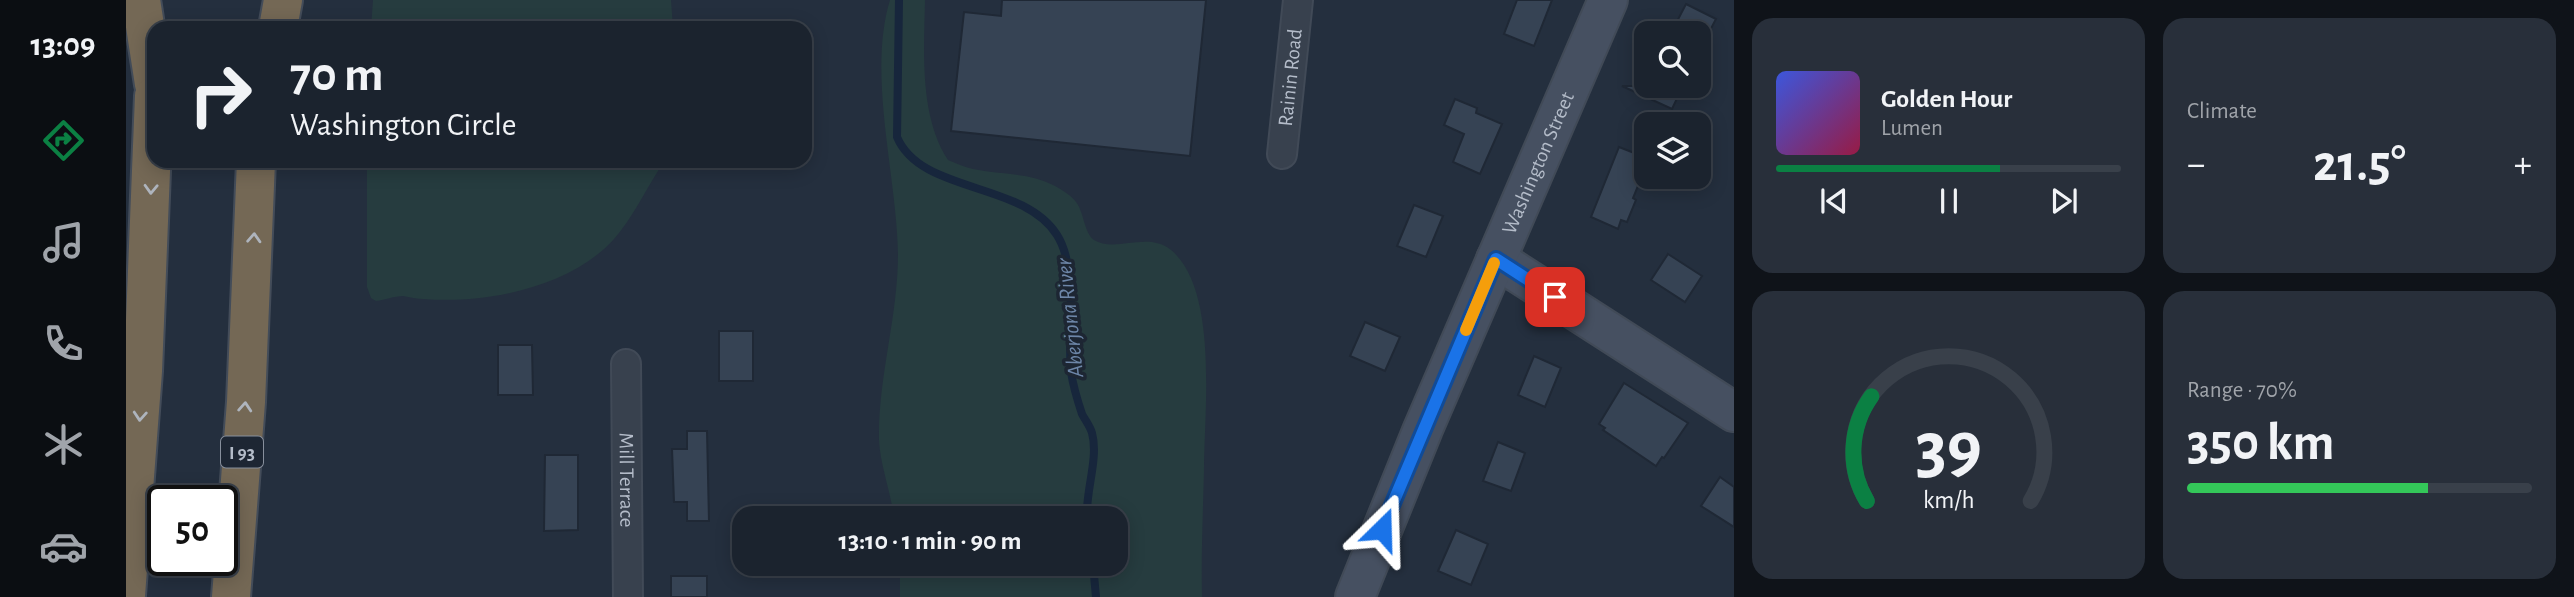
<!DOCTYPE html>
<html lang="en">
<head>
<meta charset="utf-8">
<style>
  body { margin:0; font-family:"Alegreya Sans",sans-serif; background:#282f3a; color:#f1f3f6; height:100vh; display:flex; flex-direction:column; font-size:26px; white-space:nowrap }
  * { box-sizing:border-box; margin:0 }
  p { font-size:23px; color:#a0a4aa }
  .icon { flex:none; width:38px; height:38px; fill:none; stroke:currentColor; stroke-width:2; stroke-linecap:round; stroke-linejoin:round }
  .map { position:relative; flex:1; overflow:hidden }
  .sheet { display:flex; flex-direction:column; gap:18px; padding:18px; background:#0f1319; width:840px }
  .sheet>* { flex:none }
  .guide { position:absolute; left:21px; top:21px; width:665px; height:147px; border-radius:21px; box-shadow:0 4px 18px #0003,0 0 0 2px #39404a; background:#1b232e; color:#f1f3f6; overflow:hidden }
  .buttons { position:absolute; left:1508px; top:21px; display:grid; gap:14px }
  .buttons a { display:grid; place-items:center; width:77px; height:77px; border-radius:14px; background:#1b232e; box-shadow:0 4px 18px #0003,0 0 0 2px #39404a; font-size:35px }
  .speed { position:absolute; left:21px; top:485px; display:flex; gap:14px; font-size:35px; font-weight:700; text-align:center }
  .speed>* { display:grid; place-content:center; width:91px; height:91px; border-radius:50%; background:#1b232e; box-shadow:0 4px 18px #0003,0 0 0 2px #39404a; line-height:1 }
  .speed .limit { border:4px solid #111; border-radius:10px; background:#fff; color:#111 }
  .pin { position:absolute; display:grid; place-items:center; width:60px; height:60px; color:#fff; margin:-30px; border-radius:14px; box-shadow:0 4px 10px #0006 }
  .me { position:absolute; width:77px; margin:-38px; rotate:22deg; stroke-linejoin:round; filter:drop-shadow(0 0 5px #0008) }
  .turn { display:flex; align-items:center; gap:24px; height:147px; padding:0 28px; font-size:32px }
  .turn .icon { width:91px; height:91px; stroke-width:2.5 }
  .turn b { display:block; font-size:49px; line-height:60px }
  .big { font-size:52px; font-weight:600; line-height:1.1 }
  .sheet .card { flex:1; display:flex; flex-direction:column; justify-content:center; gap:10px; min-width:0; padding:0 24px; border-radius:21px; background:#282f3a }
  .sheet .dial { align-items:center; gap:0 }
  .dial svg { height:182px; overflow:visible; fill:none; stroke:#39404a; stroke-width:7; stroke-linecap:round; text-anchor:middle }
  .dial text { fill:#f1f3f6; stroke:none }
  .song { display:flex; align-items:center; gap:21px }
  .cover { width:84px; height:84px; border-radius:10px; background:linear-gradient(135deg,hsl(230 70% 55%),hsl(340 70% 35%)) }
  .played { height:7px; border-radius:4px; background:linear-gradient(90deg,#0b8043 65%,#39404a 65%) }
  .keys { display:flex; justify-content:space-around; direction:ltr }
  .heat { display:flex; justify-content:space-between; align-items:center; font-size:38px; direction:ltr }
  .charge { height:10px; border-radius:5px; background:linear-gradient(90deg,#34c759 70%,#39404a 0) }
  .sheet .tiles { flex:1; display:grid; gap:18px; grid-template-columns:repeat(2,1fr) }
  .trip { position:absolute; left:606px; top:506px; width:396px; height:70px; border-radius:21px; background:#1b232e; box-shadow:0 4px 18px #0003,0 0 0 2px #39404a; font-weight:600; line-height:70px; text-align:center }
  main { display:flex; flex:1; min-height:0 }
  .tab-bar { display:flex; flex-direction:column; width:126px; justify-content:space-around; align-items:center; background:#0b0e12; color:#a0a4aa }
  .tab-bar .icon { width:49px; height:49px }
  .tab-bar .current { color:#0b8043 }
  .tab-bar b { font-size:32px; color:#f1f3f6 }
  .map>svg:first-child { display:block }
  .green { fill:#263c3f }
  .lines { fill:none; stroke-linecap:round; stroke-linejoin:round }
  .stream { stroke:#17263c; stroke-width:8 }
  .building { fill:#364354; stroke:#1f2835; stroke-width:2 }
  .street-casing { stroke:#414a57; stroke-width:32 }
  .secondary-casing { stroke:#414a57; stroke-width:42 }
  .highway-casing { stroke:#434c59; stroke-width:42 }
  .street { stroke:#38414e; stroke-width:28 }
  .secondary { stroke:#465061; stroke-width:38 }
  .highway { stroke:#746855; stroke-width:38 }
  .oneway { stroke:#aeb4bd }
  .route-casing { stroke:#114b97; stroke-width:18 }
  .route { stroke:#1a73e8; stroke-width:12 }
  .slow { stroke:#f59e0b; stroke-width:12 }
  .labels { text-anchor:middle; stroke-width:7; stroke-linejoin:round; paint-order:stroke }
  .shield { fill:#1d2633; stroke:#878f9c; stroke-width:2 }
  .shield-label { font-size:19px; font-weight:bold; fill:#b4bcc9 }
  .street-label { font-size:21px; fill:#b4bcc9; stroke:#1d2633 }
  .water-label { font-size:23px; font-style:italic; fill:#6d86a8; stroke:#1d2633 }
</style>
</head>
<body>
<main>
<nav class="tab-bar">
<b>13:09</b>
<svg class="icon current" aria-label="directions" viewBox="0 0 24 24"><path d="M12 3l9 9-9 9-9-9zM9 14v-3h6M13 9l2 2-2 2"/></svg>
<svg class="icon" aria-label="music" viewBox="0 0 24 24"><path d="M9 18V5l10-2v13"/><circle cx="6" cy="18" r="3"/><circle cx="16" cy="16" r="3"/></svg>
<svg class="icon" aria-label="phone" viewBox="0 0 24 24"><path d="M5 4h4l2 5-3 2q2 4 5 5l2-3 5 2v4C11 20 4 13 5 4z"/></svg>
<svg class="icon" aria-label="climate" viewBox="0 0 24 24"><path d="M12 3v18M4 7l16 10M4 17L20 7"/></svg>
<svg class="icon" aria-label="car" viewBox="0 0 24 24"><path d="M5 17H2v-5l4-1 3-4h7l3 4 3 1v5h-3M9 17h6M6 11h13"/><circle cx="7" cy="17" r="2"/><circle cx="17" cy="17" r="2"/></svg>
</nav>
<div class="map">
<svg width="1608" height="597" viewBox="0 0 1608 597">
  <rect width="100%" height="100%" fill="#242f3e"/>
  <g class="green">
    <path d="M 247,0 L 545,0 L 547,28 L 245,28 Z"/>
    <path d="M 764,0 L 799,0 C 798,50 793,116 822,160 C 830,163 838,167 847,169 C 875,175 903,172 929,186 C 936,190 946,196 950,202 C 958,212 958,233 968,240 C 989,253 1022,231 1045,250 C 1093,290 1078,413 1078,470 C 1077,512 1075,555 1076,597 L 774,597 L 774,564 L 989,564 L 989,518 L 768,518 C 765,492 754,465 753,440 C 752,377 772,317 772,254 C 771,176 741,75 764,0 Z"/>
    <path d="M 241,161 L 535,161 L 532,171 C 518,193 505,220 488,239 C 445,287 361,304 298,299 C 291,299 284,297 277,296 C 268,296 259,300 250,301 L 245,298 L 241,287 Z"/>
  </g>
  <g class="lines">
    <g class="stream">
      <path d="M 773,0 L 771,137 C 795,194 897,181 931,235 C 953,270 941,332 945,372 C 947,385 952,402 956,414 C 959,420 964,426 966,433 C 973,458 959,493 961,518"/>
      <path d="M 967,564 L 970,597"/>
    </g>
  </g>
  <g class="building">
    <path d="M 876,0 L 1080,0 L 1064,156 L 825,131 L 838,12 L 875,16 Z"/>
    <path d="M 1391,0 L 1426,0 L 1408,46 L 1378,34 Z"/>
    <path d="M 1560,4 L 1590,19 L 1579,40 L 1573,37 L 1573,33 L 1545,33 Z"/>
    <path d="M 1496,86 L 1557,86 L 1546,109 Z"/>
    <path d="M 1329,99 L 1351,108 L 1350,113 L 1376,124 L 1354,174 L 1327,162 L 1338,134 L 1318,125 Z"/>
    <path d="M 1493,147 L 1521,158 L 1521,164 L 1507,198 L 1510,200 L 1501,222 L 1495,220 L 1492,229 L 1465,217 Z"/>
    <path d="M 1288,205 L 1317,216 L 1300,257 L 1271,246 Z"/>
    <path d="M 1542,254 L 1576,276 L 1559,302 L 1525,280 Z"/>
    <path d="M 1239,322 L 1274,337 L 1259,371 L 1224,356 Z"/>
    <rect x="593" y="331" width="34" height="50"/>
    <path d="M 372,345 L 406,345 L 407,395 L 372,395 Z"/>
    <path d="M 1408,356 L 1435,368 L 1419,407 L 1392,395 Z"/>
    <path d="M 1498,383 L 1562,423 L 1538,458 L 1536,457 L 1530,466 L 1477,430 L 1479,428 L 1473,424 Z"/>
    <path d="M 561,431 L 581,431 L 583,521 L 561,521 L 561,502 L 548,502 L 546,449 L 561,449 Z"/>
    <path d="M 1372,442 L 1399,453 L 1385,491 L 1357,481 Z"/>
    <path d="M 419,455 L 452,455 L 452,530 L 418,531 Z"/>
    <path d="M 1594,477 L 1608,487 L 1608,527 L 1575,506 Z"/>
    <path d="M 1330,530 L 1362,544 L 1345,585 L 1312,571 Z"/>
    <rect x="545" y="576" width="36" height="21"/>
  </g>
  <g class="lines">
    <g class="street-casing">
      <g id="street">
        <path id="s1" d="M 1156,154 L 1172,0"/>
        <path id="s2" d="M 500,364 L 502,597"/>
      </g>
    </g>
    <g class="secondary-casing">
      <g id="secondary">
        <path d="M 1370,259 L 1608,412"/>
        <path id="s3" d="M 1229,597 L 1297,429 L 1482,0"/>
      </g>
    </g>
    <g class="highway-casing">
      <g id="highway">
        <path d="M 15,0 L 28,84"/>
        <path d="M 152,28 L 157,0"/>
        <path d="M 0,595 L 17,371 L 28,96"/>
        <path d="M 105,597 L 120,402 L 130,161"/>
      </g>
    </g>
    <use href="#street" class="street"/>
    <use href="#secondary" class="secondary"/>
    <use href="#highway" class="highway"/>
  </g>
  <defs><path id="oneway-chevron" d="M-2-3.5L2.5 0L-2 3.5" fill="none" stroke-width="1.6" stroke-linecap="round" stroke-linejoin="round" transform="scale(1.75)"/></defs>
  <g class="oneway">
    <use href="#oneway-chevron" transform="translate(25 189) rotate(92)"/>
    <use href="#oneway-chevron" transform="translate(128 238) rotate(-87)"/>
    <use href="#oneway-chevron" transform="translate(119 407) rotate(-86)"/>
    <use href="#oneway-chevron" transform="translate(14 416) rotate(94)"/>
  </g>
  <g class="lines">
    <g class="route-casing">
      <path id="route" d="M 1256,529 L 1370,259 L 1429,297"/>
    </g>
    <use href="#route" class="route"/>
    <path class="slow" d="M 1340,330 L 1368,263"/>
  </g>
  <g class="labels">
    <rect class="shield" x="95" y="436.5" width="42" height="31" rx="5"/>
    <g class="shield-label">
      <text x="116" y="459">I 93</text>
    </g>
    <g class="street-label">
      <text dy="7" stroke="none"><textPath href="#s1" startOffset="77">Rainin Road</textPath></text>
      <text dy="7" stroke="none"><textPath href="#s3" startOffset="471">Washington Street</textPath></text>
      <text dy="7" stroke="none"><textPath href="#s2" startOffset="116">Mill Terrace</textPath></text>
    </g>
    <g class="water-label">
      <text transform="translate(943 318) rotate(-96)" y="8">Aberjona River</text>
    </g>
  </g>
</svg>
<div class="buttons">
<a><svg class="icon" aria-label="search" viewBox="0 0 24 24"><circle cx="10" cy="10" r="6"/><path d="M15 15l6 6"/></svg></a>
<a><svg class="icon" aria-label="layers" viewBox="0 0 24 24"><path d="M12 4l9 5-9 5-9-5zM3 14l9 5 9-5"/></svg></a>
</div>
<div class="speed"><div class="limit">50</div></div>
<div class="pin" style="left:1429px;top:297px;background:#d93025"><svg class="icon" aria-label="arrive" viewBox="0 0 24 24"><path d="M6 21V4h12l-3 4 3 4H6"/></svg></div>
<svg class="me" style="left:1256px;top:529px" viewBox="-20 -20 40 40"><path d="M0-17L14 15 0 8-14 15z" fill="#1a73e8" stroke="#fff" stroke-width="4"/></svg>
<div class="trip">13:10 · 1 min · 90 m</div>
<div class="guide">
<div class="turn"><svg class="icon" aria-label="right" viewBox="0 0 24 24"><path d="M7 20v-9h11M14 6l5 5-5 5"/></svg><div><b>70 m</b>Washington Circle</div></div>
</div>
</div>
<section class="sheet">
<div class="tiles">
<div class="card">
<div class="song"><i class="cover"></i><div><b>Golden Hour</b><p>Lumen</p></div></div>
<div class="played"></div>
<div class="keys"><svg class="icon" aria-label="previous" viewBox="0 0 24 24"><path d="M18 5L8 12l10 7zM5 5v14"/></svg><svg class="icon" aria-label="pause" viewBox="0 0 24 24"><path d="M8 5v14M16 5v14"/></svg><svg class="icon" aria-label="next" viewBox="0 0 24 24"><path d="M6 5l10 7-10 7zM19 5v14"/></svg></div>
</div>
<div class="card"><p>Climate</p>
<div class="heat"><a>−</a><b class="big">21.5°</b><a>+</a></div>
</div>
<div class="card dial"><svg viewBox="0 0 100 80">
<path d="M14 69A42 42 0 1 1 86 69"/>
<path d="M14 69A42 42 0 0 1 16 23" stroke="#0b8043"/>
<text x="50" y="56" font-size="32" font-weight="700">39</text>
<text x="50" y="72" font-size="11">km/h</text>
</svg></div>
<div class="card"><p>Range · 70%</p><b class="big">350 km</b><div class="charge"></div></div>
</div>
</section>
</main>
</body>
</html>
